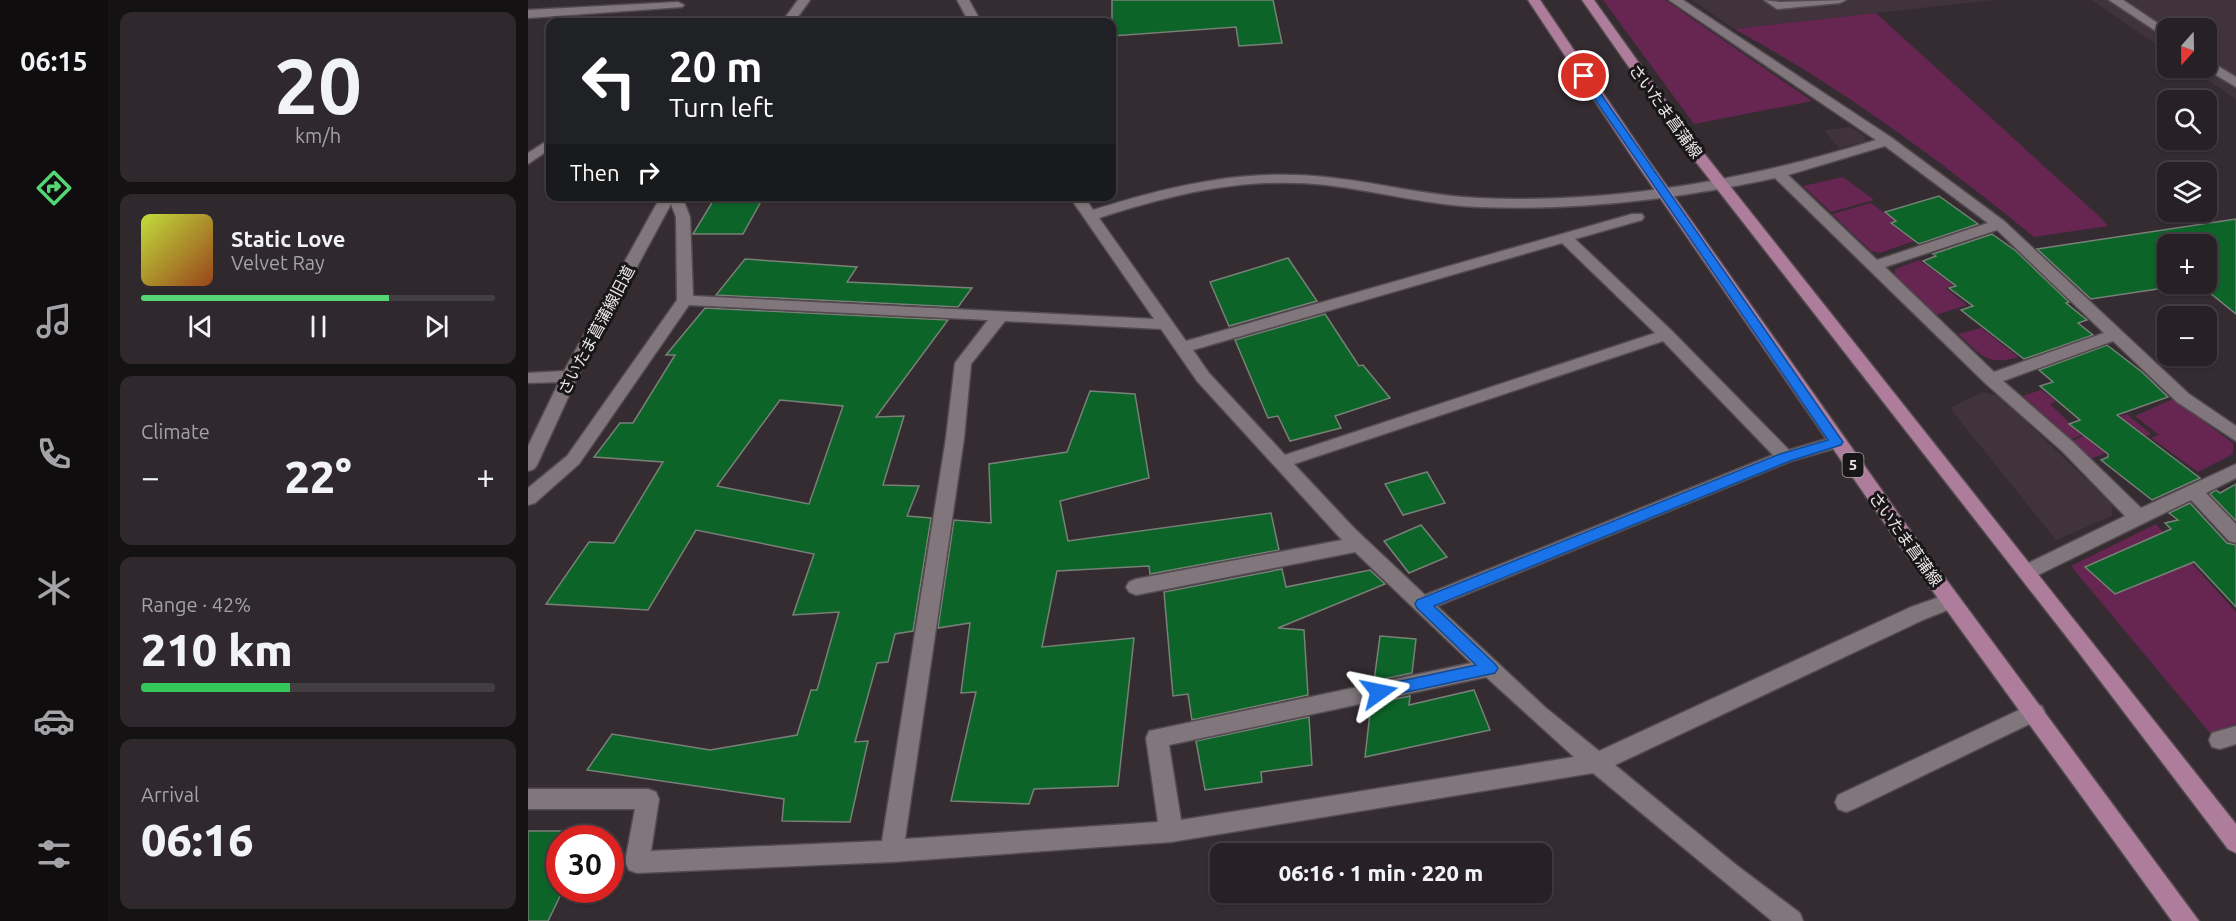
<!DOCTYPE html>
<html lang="en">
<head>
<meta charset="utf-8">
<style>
  body { margin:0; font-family:Ubuntu,"Noto Sans JP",sans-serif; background:#2f292d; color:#f1f3f6; height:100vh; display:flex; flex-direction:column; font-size:22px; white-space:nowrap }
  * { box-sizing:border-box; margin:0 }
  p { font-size:20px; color:#a4a3a7 }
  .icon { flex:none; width:33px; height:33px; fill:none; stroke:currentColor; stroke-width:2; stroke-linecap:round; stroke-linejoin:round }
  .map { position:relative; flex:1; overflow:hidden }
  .drawer { display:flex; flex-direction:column; gap:12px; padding:12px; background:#151214; width:420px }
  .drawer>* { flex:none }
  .banner { position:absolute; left:18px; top:18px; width:570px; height:183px; border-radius:12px; box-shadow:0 2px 4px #0004,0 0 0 2px #433e42; background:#202124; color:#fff; overflow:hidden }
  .needle { width:39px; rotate:200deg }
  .tools { position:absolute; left:1629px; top:18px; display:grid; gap:12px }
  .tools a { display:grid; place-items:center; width:60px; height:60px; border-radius:12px; background:#272125; box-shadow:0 2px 4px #0004,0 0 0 2px #433e42; font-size:30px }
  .speed { position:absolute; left:18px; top:825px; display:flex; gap:12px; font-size:30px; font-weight:700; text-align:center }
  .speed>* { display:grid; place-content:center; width:78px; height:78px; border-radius:50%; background:#272125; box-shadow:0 2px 4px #0004,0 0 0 2px #433e42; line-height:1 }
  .speed .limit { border:9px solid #d22; background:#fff; color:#111 }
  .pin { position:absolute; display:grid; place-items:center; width:51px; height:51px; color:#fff; margin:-26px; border:3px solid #fff; border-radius:50%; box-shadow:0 2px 6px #0007 }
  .me { position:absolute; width:66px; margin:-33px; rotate:78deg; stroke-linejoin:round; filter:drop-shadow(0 0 4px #0008) }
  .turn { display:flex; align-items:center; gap:21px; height:126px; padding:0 24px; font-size:27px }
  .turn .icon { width:78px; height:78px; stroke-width:2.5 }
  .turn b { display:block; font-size:42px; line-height:51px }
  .then { display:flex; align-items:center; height:57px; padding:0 24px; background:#0003; gap:12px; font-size:22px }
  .big { font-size:45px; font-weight:800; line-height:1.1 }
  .drawer .widget { flex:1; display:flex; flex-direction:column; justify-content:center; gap:9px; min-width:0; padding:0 21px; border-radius:12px; background:#2f292d }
  .drawer .dial { align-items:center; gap:0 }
  .dial b { font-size:78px; line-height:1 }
  .song { display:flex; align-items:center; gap:18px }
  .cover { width:72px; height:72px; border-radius:9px; background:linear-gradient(135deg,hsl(70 70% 55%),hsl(20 70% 35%)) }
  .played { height:6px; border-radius:3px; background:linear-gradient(90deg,#53d673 70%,#433e42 70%) }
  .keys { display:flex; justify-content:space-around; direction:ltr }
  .heat { display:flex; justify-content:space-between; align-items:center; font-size:33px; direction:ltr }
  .charge { height:9px; border-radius:4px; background:linear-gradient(90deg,#34c759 42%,#433e42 0) }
  .trip { position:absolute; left:682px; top:843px; width:342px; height:60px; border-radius:12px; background:#272125; box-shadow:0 2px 4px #0004,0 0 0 2px #433e42; font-weight:800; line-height:60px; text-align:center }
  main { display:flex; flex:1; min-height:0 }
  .menu { display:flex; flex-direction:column; width:108px; justify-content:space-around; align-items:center; background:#100d0f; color:#a4a3a7 }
  .menu .icon { width:42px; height:42px }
  .menu .on { color:#53d673 }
  .menu b { font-size:27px; color:#f1f3f6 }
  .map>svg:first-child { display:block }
  .built { fill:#41333b }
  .green { fill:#672552 }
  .building { fill:#0c6429; stroke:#788078; stroke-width:1.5; fill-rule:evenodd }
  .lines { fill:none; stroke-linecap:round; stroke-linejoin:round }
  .minor-casing { stroke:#524b4f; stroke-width:3 }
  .major-casing { stroke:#524b4f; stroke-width:3 }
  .minor { fill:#80767b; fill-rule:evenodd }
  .major { fill:#af7d9c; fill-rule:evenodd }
  .route { fill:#1a73e8; stroke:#114b97; stroke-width:1.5 }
  .labels { text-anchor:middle; stroke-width:6; stroke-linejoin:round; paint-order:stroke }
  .shield { fill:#191618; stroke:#ada8ab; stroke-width:1.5 }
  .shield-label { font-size:15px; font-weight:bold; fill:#ede7ea }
  .street-label { font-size:16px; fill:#ede7ea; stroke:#191618 }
</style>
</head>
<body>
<main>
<nav class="menu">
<b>06:15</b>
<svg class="icon on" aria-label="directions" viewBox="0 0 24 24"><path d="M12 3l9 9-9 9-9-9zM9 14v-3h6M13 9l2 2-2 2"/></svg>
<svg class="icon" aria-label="music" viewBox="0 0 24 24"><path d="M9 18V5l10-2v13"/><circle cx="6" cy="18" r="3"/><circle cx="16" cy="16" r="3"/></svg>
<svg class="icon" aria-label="phone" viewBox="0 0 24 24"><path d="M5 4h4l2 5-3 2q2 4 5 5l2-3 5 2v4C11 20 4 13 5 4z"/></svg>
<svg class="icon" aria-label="climate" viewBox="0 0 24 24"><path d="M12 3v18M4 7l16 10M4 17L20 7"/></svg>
<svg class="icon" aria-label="car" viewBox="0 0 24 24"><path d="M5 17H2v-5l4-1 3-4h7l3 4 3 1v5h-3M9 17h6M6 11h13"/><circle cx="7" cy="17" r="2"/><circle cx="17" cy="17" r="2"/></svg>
<svg class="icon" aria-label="filters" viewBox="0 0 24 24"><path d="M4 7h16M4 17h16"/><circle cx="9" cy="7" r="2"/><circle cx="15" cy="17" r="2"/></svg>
</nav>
<section class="drawer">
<div class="widget dial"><b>20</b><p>km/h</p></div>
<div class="widget">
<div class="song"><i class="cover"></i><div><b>Static Love</b><p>Velvet Ray</p></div></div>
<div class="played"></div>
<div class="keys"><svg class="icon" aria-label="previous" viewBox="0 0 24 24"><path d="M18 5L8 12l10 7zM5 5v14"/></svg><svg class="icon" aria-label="pause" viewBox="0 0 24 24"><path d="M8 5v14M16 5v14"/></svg><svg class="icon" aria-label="next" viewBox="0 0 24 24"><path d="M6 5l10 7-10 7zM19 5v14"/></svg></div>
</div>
<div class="widget"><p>Climate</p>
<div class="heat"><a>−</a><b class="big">22°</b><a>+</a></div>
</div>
<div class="widget"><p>Range · 42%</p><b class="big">210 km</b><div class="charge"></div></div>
<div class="widget"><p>Arrival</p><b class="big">06:16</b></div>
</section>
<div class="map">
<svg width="1708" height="921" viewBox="0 0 1708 921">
  <rect width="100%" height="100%" fill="#342c31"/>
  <g class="built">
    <path d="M 1164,0 L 1465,0 L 1206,29 Z"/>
    <path d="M 1564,0 L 1708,0 L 1708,99 L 1662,68 L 1678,68 L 1678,28 L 1640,28 L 1639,52 Z"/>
    <path d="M 1323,127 L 1337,137 L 1337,141 L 1311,148 L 1296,130 Z"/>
    <path d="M 1454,392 L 1471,396 L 1584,504 L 1584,516 L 1528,540 L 1422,408 Z"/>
  </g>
  <g class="green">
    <path d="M 1075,0 L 1137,0 L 1284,101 L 1166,124 Z"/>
    <path d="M 1348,13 L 1573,218 L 1580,226 L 1506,237 C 1412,160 1313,87 1206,29 Z"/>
    <path d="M 1315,177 L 1346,200 L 1303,212 L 1275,186 Z"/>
    <path d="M 1343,203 L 1366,220 L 1361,223 L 1386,241 L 1352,253 L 1343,251 L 1304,214 Z"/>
    <path d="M 1391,260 L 1425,285 L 1417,288 L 1439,305 L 1408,315 L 1367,276 L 1367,269 Z"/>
    <path d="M 1453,328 L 1490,357 C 1458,367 1453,354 1430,334 Z"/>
    <path d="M 1513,390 L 1528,401 L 1522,404 L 1554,435 L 1544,439 L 1495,396 Z"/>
    <path d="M 1645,399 L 1705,443 L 1705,454 L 1670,472 L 1623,438 L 1631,435 L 1607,416 Z"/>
    <path d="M 1599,414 L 1623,434 L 1563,459 L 1545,441 L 1569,429 L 1564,425 Z"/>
    <path d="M 1628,524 L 1708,612 L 1708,724 L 1682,733 L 1543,566 Z"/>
  </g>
  <g class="building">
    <path d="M 584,0 L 745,0 L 754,43 L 711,46 L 708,27 L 584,36 Z"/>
    <path d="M 188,196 L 236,196 L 215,234 L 165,234 Z"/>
    <path d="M 1411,196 L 1450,224 L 1391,244 L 1363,223 L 1368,221 L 1357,212 Z"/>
    <path d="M 1708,219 L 1708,314 L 1671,284 L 1678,284 L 1678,244 L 1640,244 L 1640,284 L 1663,284 L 1563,299 L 1509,249 Z"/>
    <path d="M 1464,234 L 1488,251 L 1541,302 L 1538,303 L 1559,320 L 1550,323 L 1565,335 L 1496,359 L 1433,310 L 1445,306 L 1421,288 L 1428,286 L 1395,261 L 1408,256 L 1405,254 Z"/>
    <path d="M 760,258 L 789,301 L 701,326 L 682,282 Z"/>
    <path d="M 217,259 L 329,267 L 319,282 L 444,288 L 430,307 L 188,295 Z"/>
    <path d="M 177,308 L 420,320 L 348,417 L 376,416 L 355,485 L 391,486 L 379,516 L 403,518 L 385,631 L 367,634 L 360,662 L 349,663 L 327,742 L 340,741 L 322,822 L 254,821 L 256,799 L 59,770 L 84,734 L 182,750 L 269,735 L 283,690 L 289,690 L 311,612 L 265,615 L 286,554 L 168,530 L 120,610 L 18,604 L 61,542 L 86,543 L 135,462 L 66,457 L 92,423 L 105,423 L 147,355 L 138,355 ZM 252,400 L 315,406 L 281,504 L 189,486 Z"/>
    <path d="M 797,314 L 831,366 L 835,365 L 862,398 L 807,416 L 813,428 L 762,441 L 750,416 L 740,418 L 707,340 Z"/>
    <path d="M 1579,345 L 1614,372 L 1640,397 L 1589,415 L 1672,478 L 1624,500 L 1573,460 L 1580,457 L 1580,454 L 1541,424 L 1552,420 L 1512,386 L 1525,382 L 1511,370 Z"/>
    <path d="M 562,391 L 607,394 L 621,478 L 532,501 L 540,541 L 743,513 L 751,550 L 622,574 L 621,566 L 529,571 L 514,647 L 606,638 L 590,786 L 506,789 L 501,804 L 423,801 L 448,692 L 433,693 L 442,623 L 410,628 L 426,520 L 463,523 L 461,464 L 539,452 Z"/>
    <path d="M 899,472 L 917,503 L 875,515 L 857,484 Z"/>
    <path d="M 1708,484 L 1708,521 L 1682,494 L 1688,490 L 1692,493 Z"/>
    <path d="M 1662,503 L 1699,543 L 1708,545 L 1708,607 L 1666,562 L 1587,594 L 1557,567 L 1643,529 L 1637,523 L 1650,520 L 1641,513 Z"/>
    <path d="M 893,525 L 919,557 L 881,573 L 856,541 Z"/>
    <path d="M 754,569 L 758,587 L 842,570 L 857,584 L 750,628 L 776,630 L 780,695 L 664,720 L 660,694 L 645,696 L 636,592 Z"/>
    <path d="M 852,636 L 888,639 L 884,673 L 846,681 Z"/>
    <path d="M 946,690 L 962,730 L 837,757 L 843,704 L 882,696 L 881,705 Z"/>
    <path d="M 781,717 L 784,765 L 733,772 L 734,782 L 677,790 L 668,741 Z"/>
    <path d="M 0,831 L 64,831 L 60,838 L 32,838 L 32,890 L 35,890 L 20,921 L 0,921 Z"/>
  </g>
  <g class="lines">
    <g class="minor-casing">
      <g id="minor">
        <path d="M 270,0 L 282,0 L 266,22 L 254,22 Z"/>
        <path d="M 429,0 L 441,0 L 453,22 L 441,22 Z"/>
        <path d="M 1141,0 L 1155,0 L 1364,138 L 1476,221 L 1661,394 L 1708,426 L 1708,441 L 1649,402 L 1585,341 L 1475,381 L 1546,443 L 1613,508 L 1708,464 L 1708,478 L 1678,493 L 1708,524 L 1708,543 L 1701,541 L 1663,500 L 1506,577 L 1499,579 L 1492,577 L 1489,572 L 1492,567 L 1597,516 L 1534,451 L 1457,383 L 1247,178 C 1151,199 1048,211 950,207 C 899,205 849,191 798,185 C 719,176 645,194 571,218 L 658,341 L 1104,214 L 1114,214 L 1116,217 L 1114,220 L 1047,239 L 1144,331 L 1261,450 L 1309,436 L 1318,442 L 1315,446 L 1263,461 L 909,606 L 1018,708 L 1071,751 L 1383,607 L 1423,593 L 1430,596 L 1433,601 L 1430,606 L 1397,619 L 1087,765 L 1207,864 L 1272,913 L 1275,921 L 1244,921 L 1065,773 L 643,842 L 364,862 L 109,873 L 101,870 L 97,862 L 107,809 L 0,809 L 0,789 L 120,789 L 128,792 L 131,799 L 123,851 L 354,841 L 418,438 L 427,363 L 460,320 L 161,305 L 51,464 L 7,503 L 0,505 L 0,488 L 39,456 L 149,300 L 148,217 L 143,204 L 50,376 L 9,465 L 6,469 L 0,471 L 0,446 L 31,382 L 0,383 L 0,373 L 36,371 L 133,196 L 154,196 L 162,217 L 165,296 L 626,319 L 541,196 L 556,196 L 565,210 C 641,186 718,168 797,177 C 848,182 899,196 950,198 C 1086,204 1220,180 1348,140 ZM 1357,146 L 1460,223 L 1349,260 L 1260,175 ZM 1469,230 L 1576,333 L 1466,372 L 1357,267 ZM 1034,243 L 1127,333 L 757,455 L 681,373 L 665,350 ZM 477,321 L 633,329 L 669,381 L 814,540 L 608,579 L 601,582 L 598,587 L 601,592 L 608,595 L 827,552 L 943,663 L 621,731 L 618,738 L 630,822 L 377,839 L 436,438 L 443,364 ZM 1135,341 L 1245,455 L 897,595 L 826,528 L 766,464 ZM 958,677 L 1046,757 L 653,820 L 641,745 Z"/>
        <path d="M 1236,0 L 1252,2 L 1318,0 L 1312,3 L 1249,9 Z"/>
        <path d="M 1581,0 L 1595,0 L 1640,30 L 1640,39 Z"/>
        <path d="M 150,2 L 156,5 L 154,7 L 0,18 L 0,10 Z"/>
        <path d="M 1678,59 L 1708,77 L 1708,87 L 1676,68 Z"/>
        <path d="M 22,139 L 22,149 L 0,164 L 0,153 Z"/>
        <path d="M 1506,703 L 1514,706 L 1517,712 L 1514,718 L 1326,809 L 1318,812 L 1310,809 L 1307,802 L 1310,795 Z"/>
        <path d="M 1708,726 L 1708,744 L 1692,749 L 1684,747 L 1681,740 L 1684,733 Z"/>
      </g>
    </g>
    <g class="major-casing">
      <g id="major">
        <path d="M 1000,0 L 1012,0 L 1119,158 L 1389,540 L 1671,921 L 1644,921 L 1375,550 L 1106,160 Z"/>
        <path d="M 1054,0 L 1066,0 L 1171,147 L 1708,824 L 1708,853 L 1700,849 L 1548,649 L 1161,153 Z"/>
      </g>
    </g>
    <use href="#minor" class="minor"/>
    <use href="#major" class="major"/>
  </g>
  <path class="route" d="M 1056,74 L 1059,74 L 1315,442 L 1313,445 L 1262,461 L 906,606 L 967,664 L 970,668 L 967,673 L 851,698 L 845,696 L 843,692 L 845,687 L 948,665 L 889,608 L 887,604 L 889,600 L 1252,454 L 1300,440 L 1051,76 Z"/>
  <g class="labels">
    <rect class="shield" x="1314.5" y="453" width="21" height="24" rx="4.5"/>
    <g class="shield-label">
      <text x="1325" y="470">5</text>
    </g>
    <g class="street-label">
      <text transform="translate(1138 111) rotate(54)" y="6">さいたま菖蒲線</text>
      <text transform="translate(68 330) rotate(-62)" y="6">さいたま菖蒲線旧道</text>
      <text transform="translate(1378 539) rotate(54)" y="6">さいたま菖蒲線</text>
    </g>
  </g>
</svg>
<div class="tools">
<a><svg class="needle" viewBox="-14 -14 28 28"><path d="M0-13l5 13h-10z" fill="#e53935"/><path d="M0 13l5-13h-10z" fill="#a4a3a7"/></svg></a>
<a><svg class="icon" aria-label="search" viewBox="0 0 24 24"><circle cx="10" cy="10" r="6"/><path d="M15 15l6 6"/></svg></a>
<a><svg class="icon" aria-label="layers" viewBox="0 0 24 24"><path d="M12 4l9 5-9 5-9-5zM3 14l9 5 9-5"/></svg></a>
<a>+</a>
<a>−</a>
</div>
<div class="speed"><div class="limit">30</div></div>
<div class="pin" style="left:1056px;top:76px;background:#d93025"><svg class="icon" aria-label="arrive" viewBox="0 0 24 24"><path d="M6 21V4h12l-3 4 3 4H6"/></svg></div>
<svg class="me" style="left:851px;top:692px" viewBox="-20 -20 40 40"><path d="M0-17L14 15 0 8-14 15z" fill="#1a73e8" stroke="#fff" stroke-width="4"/></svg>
<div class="trip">06:16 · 1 min · 220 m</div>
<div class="banner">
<div class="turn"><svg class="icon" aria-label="left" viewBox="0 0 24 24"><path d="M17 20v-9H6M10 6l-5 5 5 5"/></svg><div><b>20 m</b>Turn left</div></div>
<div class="then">Then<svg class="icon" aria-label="right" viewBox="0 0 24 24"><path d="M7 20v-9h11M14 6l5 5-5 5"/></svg></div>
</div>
</div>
</main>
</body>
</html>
